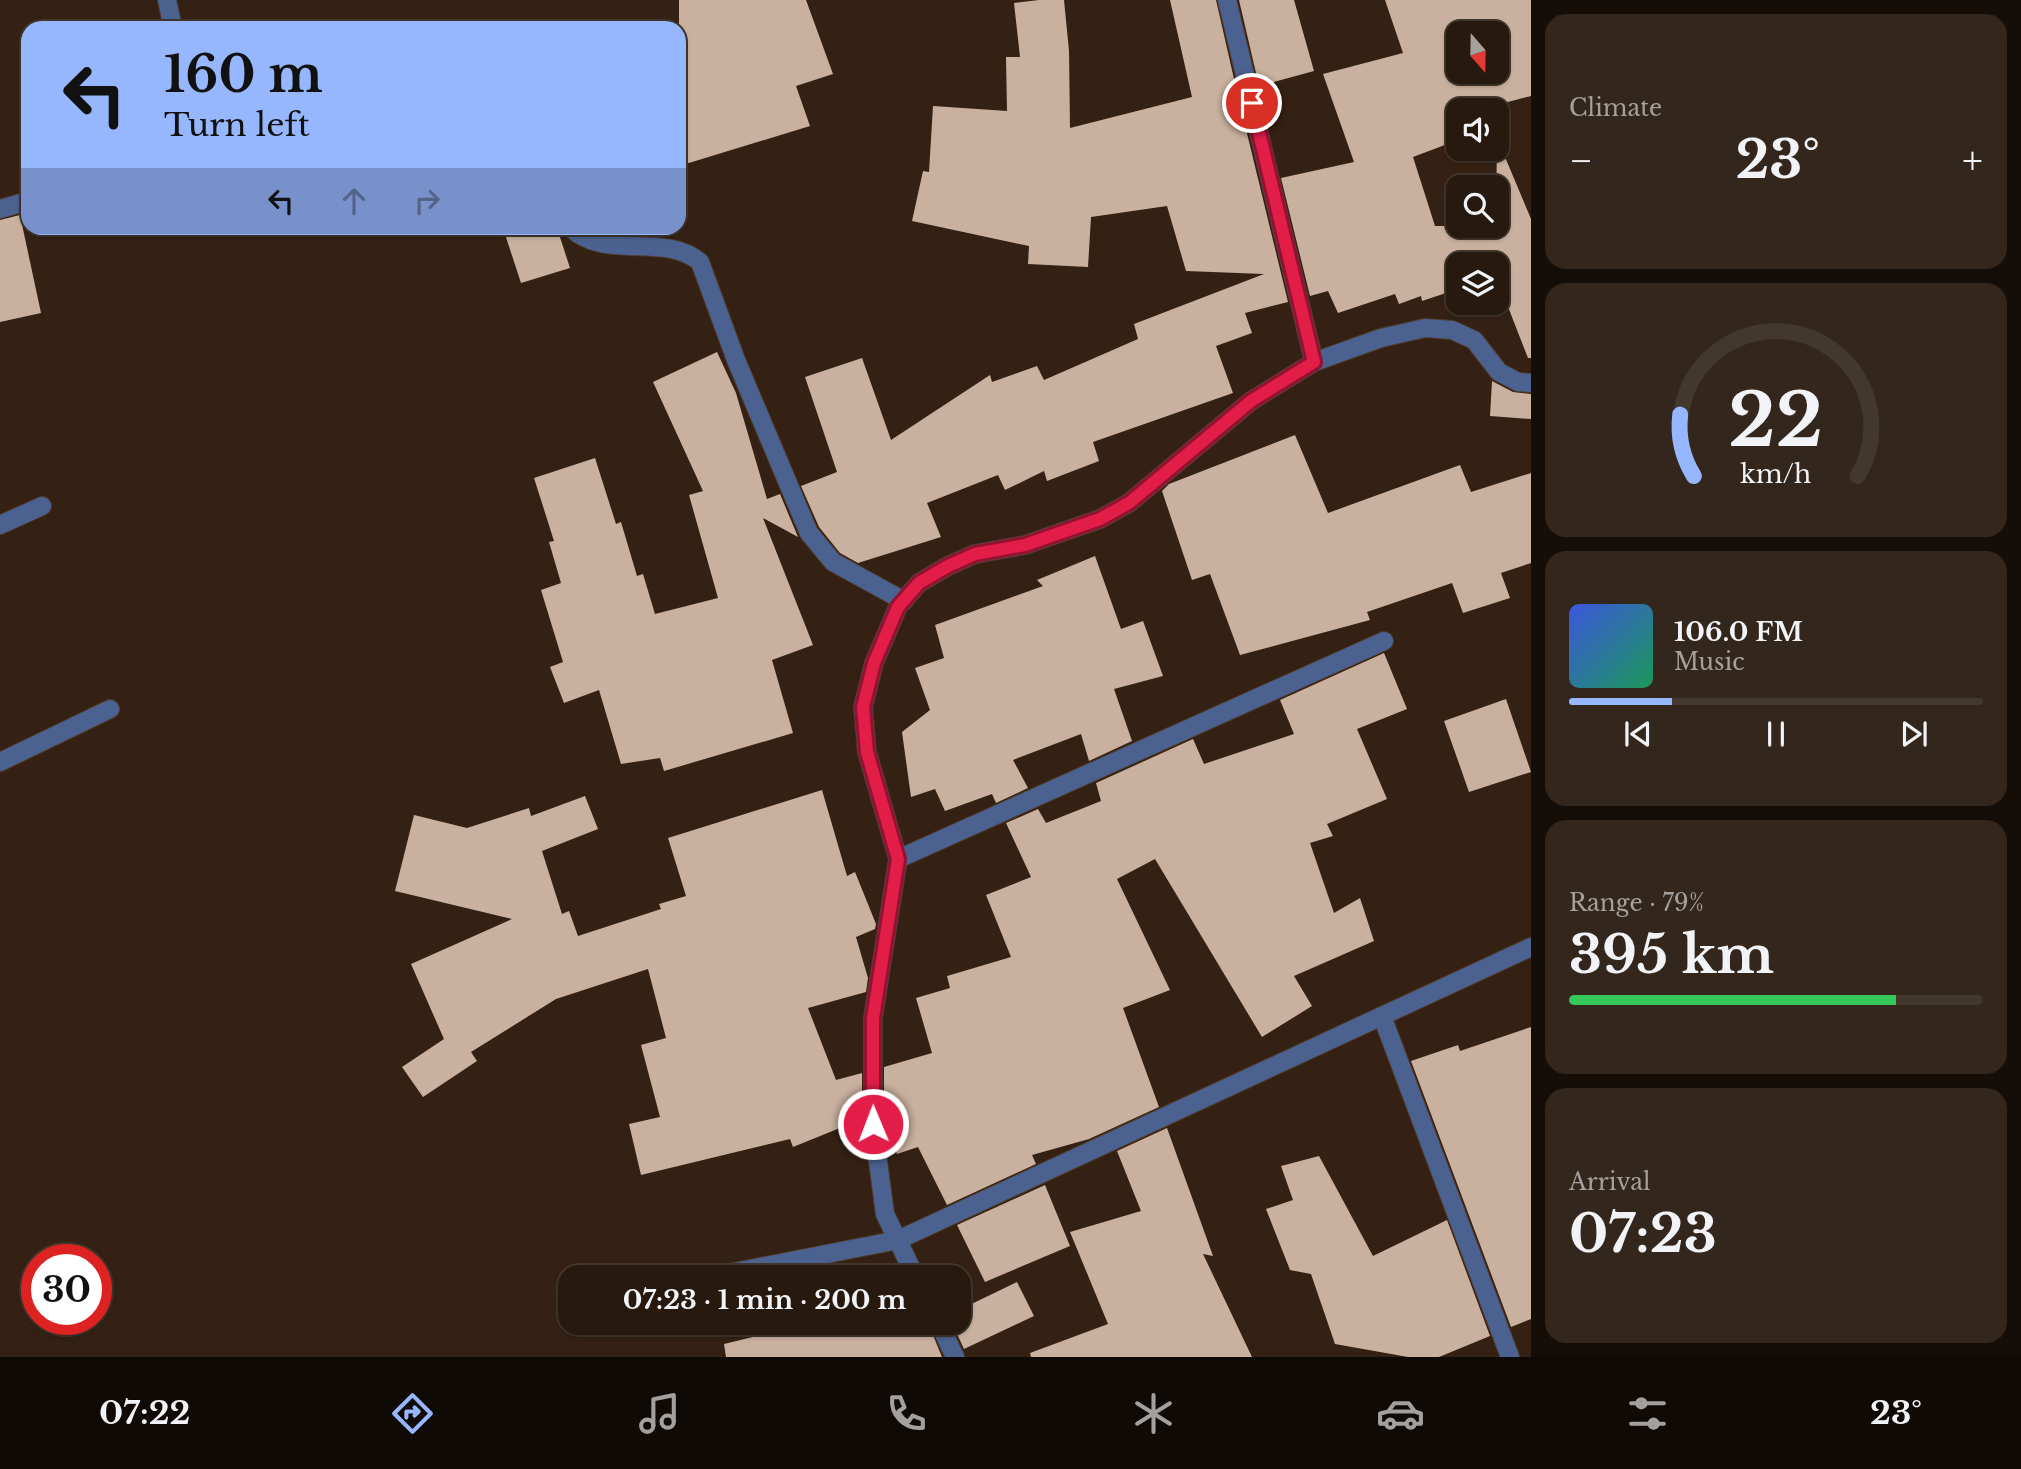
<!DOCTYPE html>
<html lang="en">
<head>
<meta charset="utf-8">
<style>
  body { margin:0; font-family:"Libre Baskerville",serif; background:#33261c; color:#f1f3f6; height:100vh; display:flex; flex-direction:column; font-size:26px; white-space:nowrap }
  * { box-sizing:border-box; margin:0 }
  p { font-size:23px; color:#a4a09e }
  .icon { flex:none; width:38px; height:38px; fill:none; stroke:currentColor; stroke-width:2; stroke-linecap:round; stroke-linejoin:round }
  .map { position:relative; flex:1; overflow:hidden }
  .details { display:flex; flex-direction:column; gap:14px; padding:14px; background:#150e08; width:490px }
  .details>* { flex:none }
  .top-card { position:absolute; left:21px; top:21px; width:665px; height:214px; border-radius:21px; box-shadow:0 2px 5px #0004,0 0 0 2px #43382e; background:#96b6fd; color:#111; overflow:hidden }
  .needle { width:46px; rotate:160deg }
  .fabs { position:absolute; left:1446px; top:21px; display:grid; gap:14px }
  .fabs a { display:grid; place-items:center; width:63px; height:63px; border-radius:14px; background:#27190e; box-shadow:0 2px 5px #0004,0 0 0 2px #43382e; font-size:35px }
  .speed { position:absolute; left:21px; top:1244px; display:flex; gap:14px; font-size:35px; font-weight:700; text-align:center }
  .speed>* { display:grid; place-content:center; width:91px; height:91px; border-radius:50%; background:#27190e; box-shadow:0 2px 5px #0004,0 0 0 2px #43382e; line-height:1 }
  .speed .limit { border:10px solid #d22; background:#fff; color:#111 }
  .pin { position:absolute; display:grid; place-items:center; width:60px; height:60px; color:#fff; margin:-30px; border:4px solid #fff; border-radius:50%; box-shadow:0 2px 7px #0007 }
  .me { position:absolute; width:77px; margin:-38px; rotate:359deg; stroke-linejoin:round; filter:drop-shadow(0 0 5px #0008) }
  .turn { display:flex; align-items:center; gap:24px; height:147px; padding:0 28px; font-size:32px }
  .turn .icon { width:91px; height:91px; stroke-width:2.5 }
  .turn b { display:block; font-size:49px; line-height:60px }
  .lanes { display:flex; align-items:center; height:66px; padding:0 28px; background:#0003; justify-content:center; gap:35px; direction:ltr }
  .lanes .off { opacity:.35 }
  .big { font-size:52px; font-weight:800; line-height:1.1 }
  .details .widget { flex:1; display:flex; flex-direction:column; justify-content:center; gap:10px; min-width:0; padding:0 24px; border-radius:21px; background:#33261c }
  .details .dial { align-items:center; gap:0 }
  .dial svg { height:182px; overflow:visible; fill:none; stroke:#43382e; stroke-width:7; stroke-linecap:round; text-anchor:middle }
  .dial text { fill:#f1f3f6; stroke:none }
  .song { display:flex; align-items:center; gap:21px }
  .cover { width:84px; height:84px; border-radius:10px; background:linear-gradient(135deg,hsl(230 70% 55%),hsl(150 70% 35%)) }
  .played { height:7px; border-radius:4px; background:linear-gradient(90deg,#96b6fd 25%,#43382e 25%) }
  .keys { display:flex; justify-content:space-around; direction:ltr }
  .heat { display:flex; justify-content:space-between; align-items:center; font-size:38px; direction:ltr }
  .charge { height:10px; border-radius:5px; background:linear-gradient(90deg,#34c759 79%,#43382e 0) }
  .trip { position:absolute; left:558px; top:1265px; width:413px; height:70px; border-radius:21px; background:#27190e; box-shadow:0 2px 5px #0004,0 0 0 2px #43382e; font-weight:800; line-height:70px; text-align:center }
  .tab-bar { display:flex; height:112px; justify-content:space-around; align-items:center; background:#100a06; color:#a4a09e }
  .tab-bar .icon { width:49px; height:49px }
  .tab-bar .selected { color:#96b6fd }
  .tab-bar b { font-size:32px; color:#f1f3f6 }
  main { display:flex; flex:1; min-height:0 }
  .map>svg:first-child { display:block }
  .building { fill:#cab19f; fill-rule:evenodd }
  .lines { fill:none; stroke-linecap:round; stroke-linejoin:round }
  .minor-casing { stroke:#4e3c2e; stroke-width:20 }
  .minor { stroke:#4b6190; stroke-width:18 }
  .route-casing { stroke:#92132f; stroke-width:18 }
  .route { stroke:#e11d48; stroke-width:12 }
</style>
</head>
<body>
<main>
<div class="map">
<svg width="1531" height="1357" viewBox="0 0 1531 1357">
  <rect width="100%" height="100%" fill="#342113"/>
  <g class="building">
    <path d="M 679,0 L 806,0 L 833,74 L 796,86 L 810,126 L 679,166 Z"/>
    <path d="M 1039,0 L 1064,0 L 1069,51 L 1070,128 L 1192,97 L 1170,0 L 1216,0 L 1237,92 L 1234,93 L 1244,121 L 1288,302 L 1245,313 L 1252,333 L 1216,346 L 1233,393 L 1093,442 L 1099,461 L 1047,481 L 1044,471 L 1005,490 L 998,475 L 927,503 L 941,537 L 858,563 L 840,553 L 819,527 L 801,486 L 837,472 L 805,377 L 862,358 L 891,440 L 990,375 L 992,382 L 1037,366 L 1044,380 L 1138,339 L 1134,324 L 1264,274 L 1186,271 L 1167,206 L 1091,217 L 1088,267 L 1028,264 L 1029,246 L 912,221 L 923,171 L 929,172 L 933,106 L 1007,111 L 1006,57 L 1020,57 L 1014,3 Z"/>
    <path d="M 1239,0 L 1294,0 L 1314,71 L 1259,86 Z"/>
    <path d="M 1385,0 L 1531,0 L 1531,96 L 1496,105 L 1503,122 L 1496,125 L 1496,110 L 1458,110 L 1458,140 L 1413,157 L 1435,226 L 1496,226 L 1497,138 L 1531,219 L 1531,358 L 1528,358 L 1496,276 L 1496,264 L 1458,264 L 1458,289 L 1422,301 L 1421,296 L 1399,304 L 1395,294 L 1338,313 L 1328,291 L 1310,296 L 1281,178 L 1354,162 L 1323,74 L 1403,53 ZM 1458,33 L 1496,33 L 1496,72 L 1458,72 Z"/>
    <path d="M 20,215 L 41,313 L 0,322 L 0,220 Z"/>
    <path d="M 503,228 L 557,228 L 570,268 L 521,283 Z"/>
    <path d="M 717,352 L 736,393 L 767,499 L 780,494 L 798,537 L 763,518 L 813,645 L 772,660 L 793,733 L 664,771 L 660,758 L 621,764 L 599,690 L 564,703 L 550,667 L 563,662 L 541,590 L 561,583 L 549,542 L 554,541 L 534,478 L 595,458 L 616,524 L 621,522 L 637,576 L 643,574 L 655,614 L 718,598 L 689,495 L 703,491 L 653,382 Z"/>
    <path d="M 1492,381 L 1513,392 L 1531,394 L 1531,419 L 1490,416 Z"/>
    <path d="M 1295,435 L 1328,513 L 1460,465 L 1471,492 L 1531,473 L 1531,563 L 1501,573 L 1510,598 L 1463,613 L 1452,583 L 1367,612 L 1370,620 L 1240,655 L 1210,574 L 1192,580 L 1162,491 L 1169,484 Z"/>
    <path d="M 1095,556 L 1121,629 L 1143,621 L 1163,676 L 1114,689 L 1132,741 L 1089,761 L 1081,734 L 1013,760 L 1028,788 L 996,803 L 992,794 L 945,811 L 935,789 L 911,797 L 902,732 L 930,710 L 915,668 L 944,658 L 935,625 L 1043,586 L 1037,580 Z"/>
    <path d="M 1384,653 L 1407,709 L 1357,729 L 1387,799 L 1327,824 L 1333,836 L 1310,843 L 1334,913 L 1360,898 L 1374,941 L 1294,976 L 1312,1006 L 1262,1037 L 1155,859 L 1117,879 L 1170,990 L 1123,1008 L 1159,1107 L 1089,1139 L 1032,1155 L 1036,1164 L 947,1205 L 918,1147 L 897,1154 L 884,1121 L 884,1067 L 932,1053 L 916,998 L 950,988 L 947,976 L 1011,957 L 986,895 L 1031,877 L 1006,823 L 1038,809 L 1046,823 L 1101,801 L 1096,783 L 1193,739 L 1204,764 L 1294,734 L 1280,700 Z"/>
    <path d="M 1506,699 L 1531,772 L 1469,792 L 1444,721 Z"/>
    <path d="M 822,790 L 847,876 L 855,872 L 876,924 L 875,929 L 856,937 L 868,978 L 866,992 L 808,1008 L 836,1080 L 862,1073 L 862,1119 L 793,1147 L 790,1139 L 641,1175 L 629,1124 L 660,1117 L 641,1045 L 666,1038 L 648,969 L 556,999 L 471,1052 L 477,1061 L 423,1097 L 402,1067 L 444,1039 L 411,964 L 512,919 L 395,891 L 414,815 L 467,828 L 529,808 L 531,816 L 585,796 L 598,829 L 542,851 L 562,914 L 569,911 L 578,936 L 661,909 L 659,904 L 686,896 L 668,838 Z"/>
    <path d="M 1531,1027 L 1531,1319 L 1511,1327 L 1411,1061 L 1458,1045 L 1460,1051 Z"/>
    <path d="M 1167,1128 L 1213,1256 L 1203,1254 L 1252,1357 L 1031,1357 L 1030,1353 L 1108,1324 L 1070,1232 L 1141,1211 L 1117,1151 Z"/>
    <path d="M 1319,1156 L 1373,1256 L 1447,1220 L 1490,1336 L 1439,1357 L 1408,1357 L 1335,1344 L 1311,1274 L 1290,1270 L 1266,1209 L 1293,1200 L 1281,1166 Z"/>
    <path d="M 1045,1185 L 1070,1246 L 985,1282 L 957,1225 Z"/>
    <path d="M 1017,1282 L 1034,1316 L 964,1349 L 952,1323 L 959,1323 L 959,1310 Z"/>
    <path d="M 810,1323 L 928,1323 L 942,1357 L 726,1357 L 724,1344 Z"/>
  </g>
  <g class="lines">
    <g class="minor-casing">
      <g id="minor">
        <path d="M 167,0 L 173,28"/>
        <path d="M 1227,0 L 1314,362"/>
        <path d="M 0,209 L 28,201"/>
        <path d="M 571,228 C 605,261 665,232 700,262 L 736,360 L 809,533 L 833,562 L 904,601"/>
        <path d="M 0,525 L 42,506"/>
        <path d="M 0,762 L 110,709"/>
        <path d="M 898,859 L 1384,641"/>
        <path d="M 1382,1016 L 1510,1357"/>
        <path d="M 704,1278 L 898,1240 L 1531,947"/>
        <path d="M 916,1278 L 885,1214 L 873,1124 L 873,1018 L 898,859 L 867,752 L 863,707 L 874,663 L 898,607 L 919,583 L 948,566 L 975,554 L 1025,545 L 1100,519 L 1129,503 L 1251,401 L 1314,362 L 1381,338 L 1425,328 L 1452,330 L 1474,340 L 1499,372 L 1518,382 L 1531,383"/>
        <path d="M 939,1323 L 955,1357"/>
      </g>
    </g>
    <use href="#minor" class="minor"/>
  </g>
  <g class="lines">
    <g class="route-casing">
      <path id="route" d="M 873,1124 L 873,1018 L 898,859 L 867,752 L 863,707 L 874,663 L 898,607 L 919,583 L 948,566 L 975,554 L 1025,545 L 1100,519 L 1129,503 L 1251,401 L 1314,362 L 1252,103"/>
    </g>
    <use href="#route" class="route"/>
  </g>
</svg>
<div class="fabs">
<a><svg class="needle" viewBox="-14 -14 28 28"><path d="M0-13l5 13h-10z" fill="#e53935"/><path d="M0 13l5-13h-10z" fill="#a4a09e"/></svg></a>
<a><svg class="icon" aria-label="sound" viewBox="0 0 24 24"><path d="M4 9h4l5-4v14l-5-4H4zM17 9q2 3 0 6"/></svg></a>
<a><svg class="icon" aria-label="search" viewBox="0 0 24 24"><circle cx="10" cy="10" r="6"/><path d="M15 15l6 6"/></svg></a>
<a><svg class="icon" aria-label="layers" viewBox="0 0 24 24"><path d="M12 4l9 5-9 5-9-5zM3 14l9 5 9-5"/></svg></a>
</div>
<div class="speed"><div class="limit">30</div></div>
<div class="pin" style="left:1252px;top:103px;background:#d93025"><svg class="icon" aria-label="arrive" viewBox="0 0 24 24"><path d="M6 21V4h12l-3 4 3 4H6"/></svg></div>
<svg class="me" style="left:873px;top:1124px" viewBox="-20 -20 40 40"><circle r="17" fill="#e11d48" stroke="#fff" stroke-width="3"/><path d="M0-11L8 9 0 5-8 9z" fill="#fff"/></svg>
<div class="trip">07:23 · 1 min · 200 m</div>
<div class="top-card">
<div class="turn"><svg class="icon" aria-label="left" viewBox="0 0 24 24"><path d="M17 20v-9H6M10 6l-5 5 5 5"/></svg><div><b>160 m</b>Turn left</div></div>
<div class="lanes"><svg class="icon" aria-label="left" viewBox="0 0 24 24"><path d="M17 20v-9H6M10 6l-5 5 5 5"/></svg><svg class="icon off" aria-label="ahead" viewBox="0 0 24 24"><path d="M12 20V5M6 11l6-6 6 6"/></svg><svg class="icon off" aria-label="right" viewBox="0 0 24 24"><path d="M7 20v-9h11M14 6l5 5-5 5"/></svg></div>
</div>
</div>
<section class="details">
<div class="widget"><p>Climate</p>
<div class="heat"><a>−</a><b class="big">23°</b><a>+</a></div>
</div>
<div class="widget dial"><svg viewBox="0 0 100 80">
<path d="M14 69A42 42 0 1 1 86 69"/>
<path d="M14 69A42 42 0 0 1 8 42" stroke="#96b6fd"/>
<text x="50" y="56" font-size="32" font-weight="700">22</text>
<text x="50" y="72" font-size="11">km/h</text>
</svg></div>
<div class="widget">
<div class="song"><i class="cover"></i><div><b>106.0 FM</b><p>Music</p></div></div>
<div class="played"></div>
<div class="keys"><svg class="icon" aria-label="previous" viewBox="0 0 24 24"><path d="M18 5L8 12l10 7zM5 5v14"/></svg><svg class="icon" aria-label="pause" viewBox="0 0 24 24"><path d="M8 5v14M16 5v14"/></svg><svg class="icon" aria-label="next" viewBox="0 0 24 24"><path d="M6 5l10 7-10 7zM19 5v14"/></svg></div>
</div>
<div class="widget"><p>Range · 79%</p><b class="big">395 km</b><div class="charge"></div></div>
<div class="widget"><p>Arrival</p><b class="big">07:23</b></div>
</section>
</main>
<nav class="tab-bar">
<b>07:22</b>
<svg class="icon selected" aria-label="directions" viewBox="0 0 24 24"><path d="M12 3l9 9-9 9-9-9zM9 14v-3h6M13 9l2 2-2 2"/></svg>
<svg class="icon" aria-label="music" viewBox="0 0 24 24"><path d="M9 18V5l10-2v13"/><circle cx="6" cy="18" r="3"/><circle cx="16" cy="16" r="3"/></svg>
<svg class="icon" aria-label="phone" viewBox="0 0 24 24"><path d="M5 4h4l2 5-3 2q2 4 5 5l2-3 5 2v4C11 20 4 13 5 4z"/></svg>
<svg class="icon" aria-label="climate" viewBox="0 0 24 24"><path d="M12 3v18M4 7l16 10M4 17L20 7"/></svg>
<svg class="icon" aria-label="car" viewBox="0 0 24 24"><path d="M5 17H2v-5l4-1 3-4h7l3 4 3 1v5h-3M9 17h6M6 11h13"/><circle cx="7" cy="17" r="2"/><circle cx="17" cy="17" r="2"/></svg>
<svg class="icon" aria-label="filters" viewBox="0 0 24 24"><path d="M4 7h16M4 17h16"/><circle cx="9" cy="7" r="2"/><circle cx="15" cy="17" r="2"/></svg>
<b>23°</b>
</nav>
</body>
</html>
